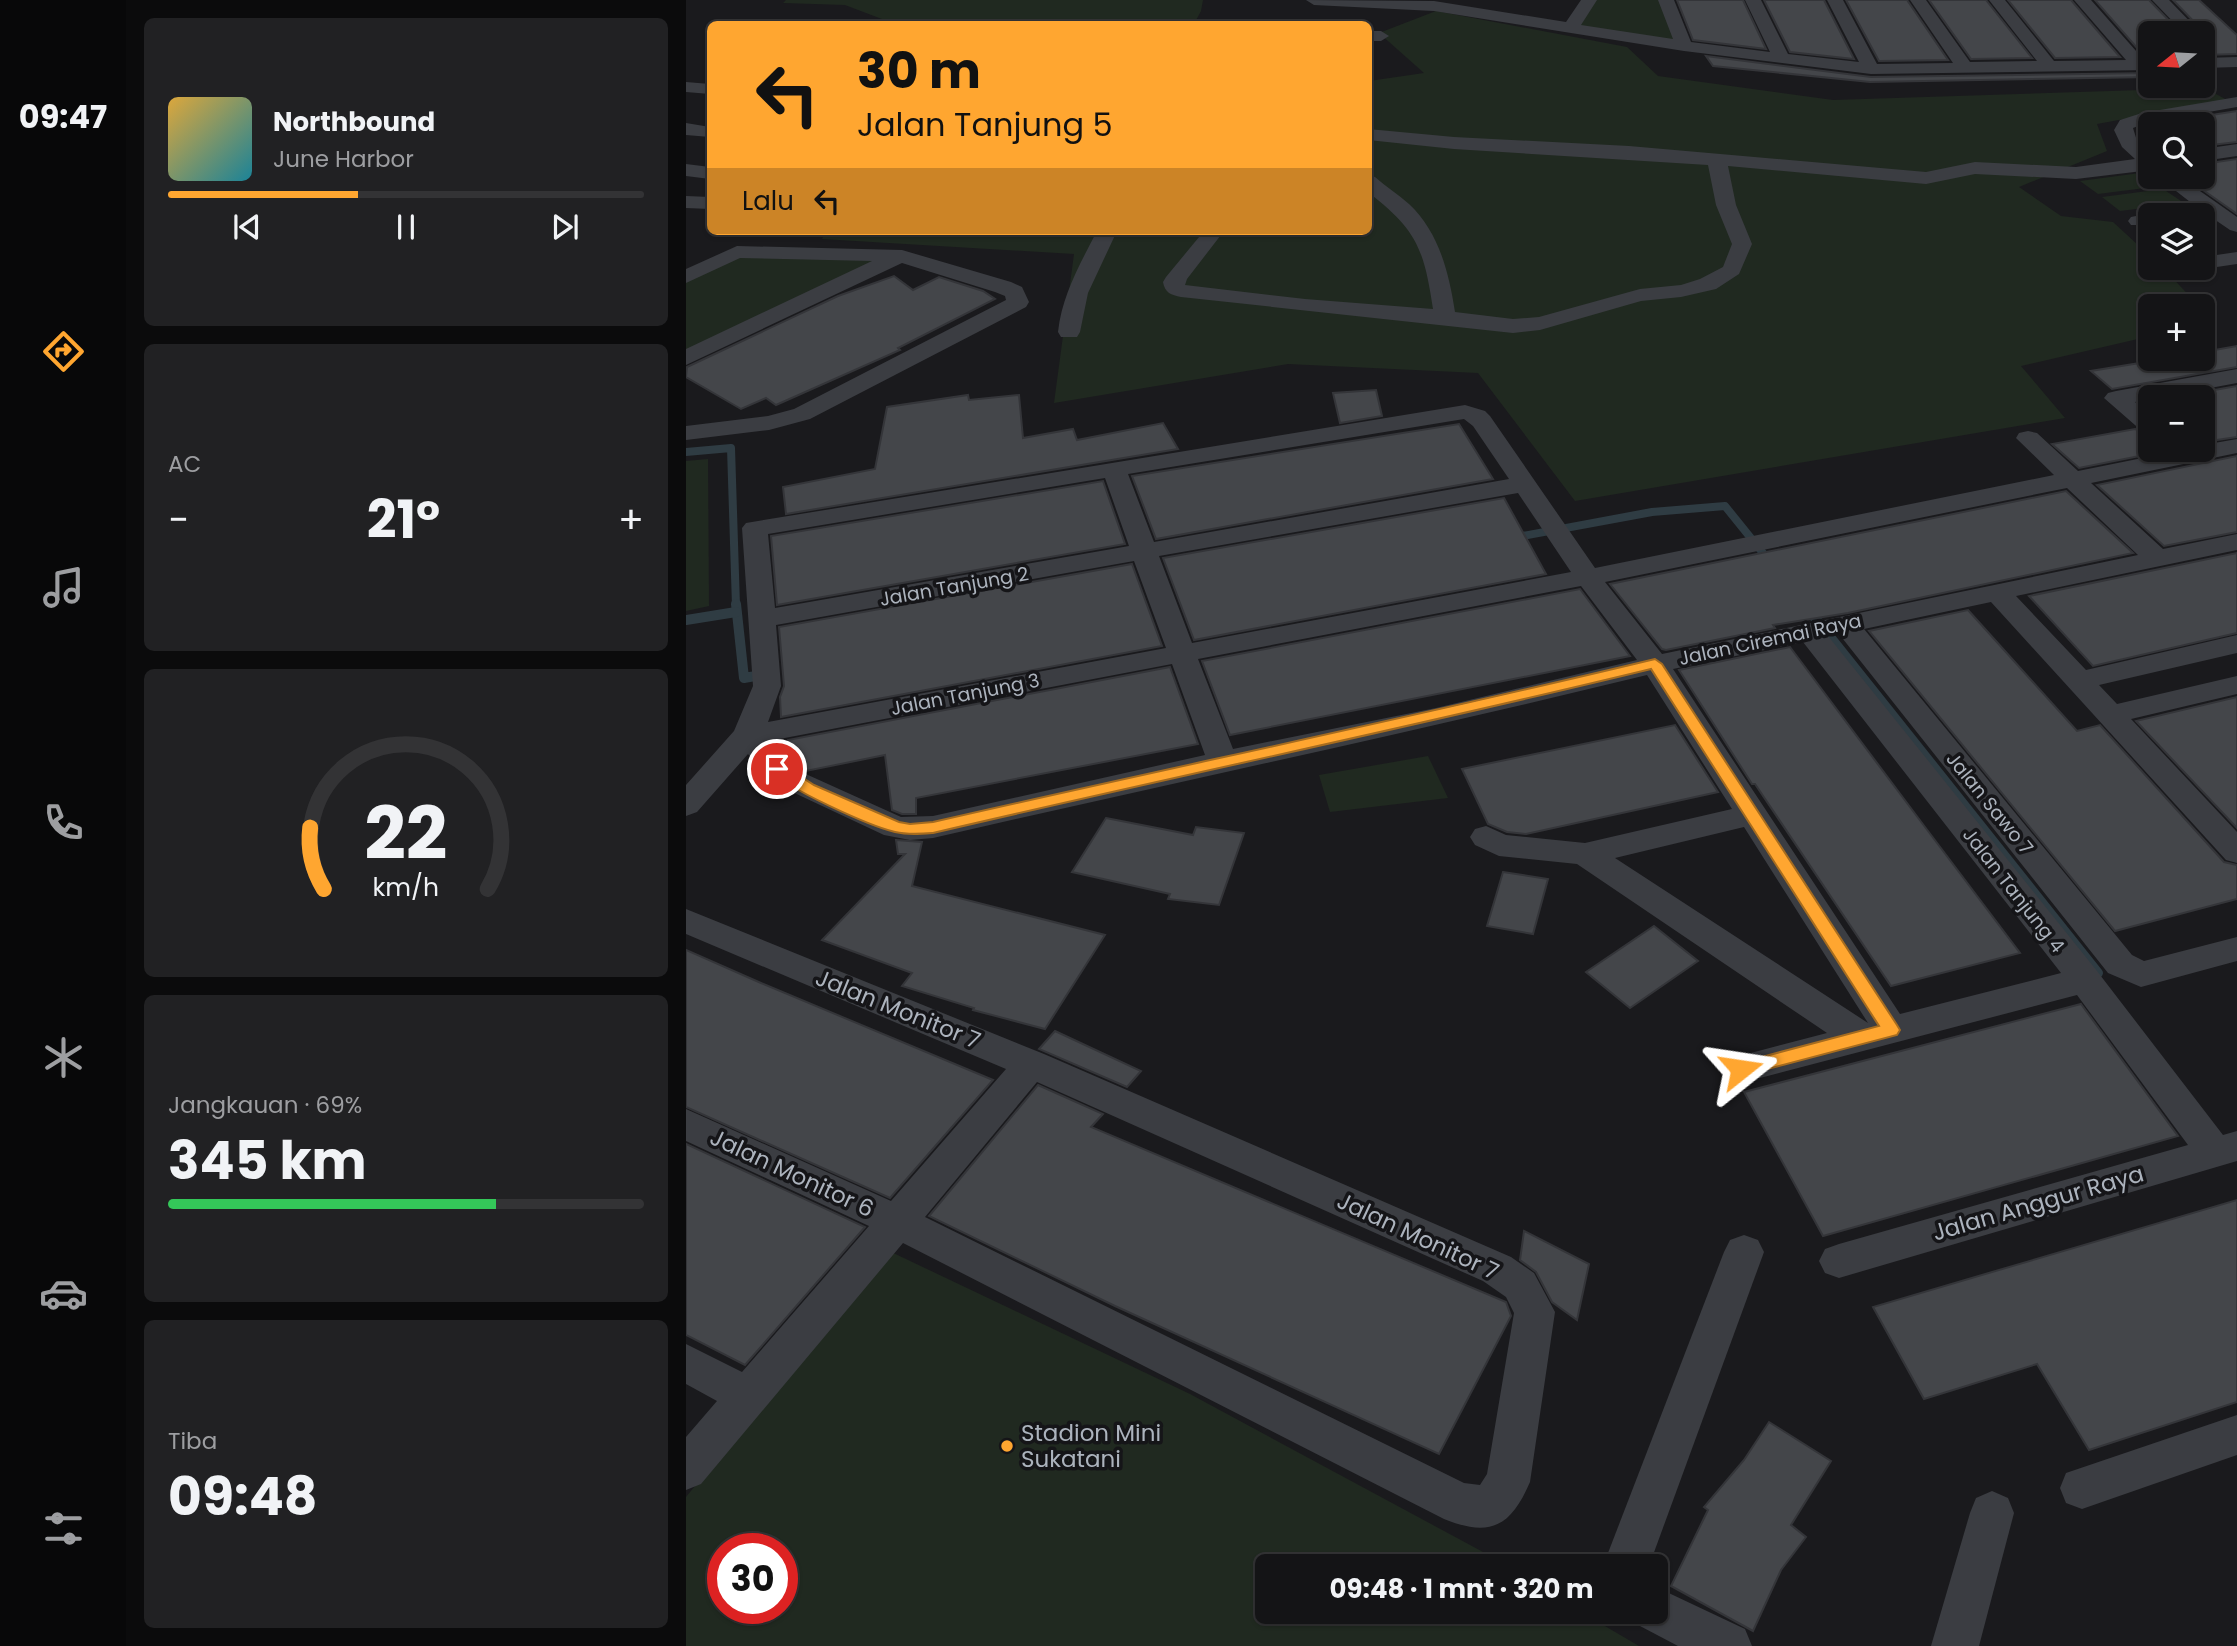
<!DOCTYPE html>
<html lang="id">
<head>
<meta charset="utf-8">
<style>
  body { margin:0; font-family:Poppins,sans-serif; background:#212123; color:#f1f3f6; height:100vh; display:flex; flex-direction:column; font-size:26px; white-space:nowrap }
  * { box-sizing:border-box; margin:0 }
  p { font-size:23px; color:#9d9ea1 }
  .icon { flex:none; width:38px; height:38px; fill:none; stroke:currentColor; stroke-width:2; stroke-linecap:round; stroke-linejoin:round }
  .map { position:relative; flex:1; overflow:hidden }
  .panel { display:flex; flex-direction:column; gap:18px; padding:18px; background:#0b0b0c; width:560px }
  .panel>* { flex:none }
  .hud { position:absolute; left:21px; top:21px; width:665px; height:214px; border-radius:10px; box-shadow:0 2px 5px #0004,0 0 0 2px #333335; background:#ffa630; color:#111; overflow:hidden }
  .needle { width:46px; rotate:252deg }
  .controls { position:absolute; left:1452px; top:21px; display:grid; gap:14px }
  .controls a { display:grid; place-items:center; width:77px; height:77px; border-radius:10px; background:#141416; box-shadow:0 2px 5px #0004,0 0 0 2px #333335; font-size:35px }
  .speed { position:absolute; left:21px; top:1533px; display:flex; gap:14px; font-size:35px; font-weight:700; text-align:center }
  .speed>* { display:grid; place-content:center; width:91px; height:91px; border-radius:50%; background:#141416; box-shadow:0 2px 5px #0004,0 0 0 2px #333335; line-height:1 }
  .speed .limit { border:10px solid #d22; background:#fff; color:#111 }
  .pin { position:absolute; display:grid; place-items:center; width:60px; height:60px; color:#fff; margin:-30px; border:4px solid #fff; border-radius:50%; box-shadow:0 2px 7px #0007 }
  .me { position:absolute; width:77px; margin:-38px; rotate:75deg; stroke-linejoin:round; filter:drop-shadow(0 0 5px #0008) }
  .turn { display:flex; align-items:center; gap:24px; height:147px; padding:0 35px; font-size:32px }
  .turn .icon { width:91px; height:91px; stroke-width:2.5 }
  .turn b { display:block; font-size:49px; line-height:60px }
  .then { display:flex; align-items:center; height:66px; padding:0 35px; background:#0003; gap:14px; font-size:26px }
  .big { font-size:52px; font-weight:700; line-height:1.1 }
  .panel .card { flex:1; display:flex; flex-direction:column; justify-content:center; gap:10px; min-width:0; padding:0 24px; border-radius:10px; background:#212123 }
  .panel .dial { align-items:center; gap:0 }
  .dial svg { height:182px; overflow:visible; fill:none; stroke:#333335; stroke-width:7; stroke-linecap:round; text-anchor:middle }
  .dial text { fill:#f1f3f6; stroke:none }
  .song { display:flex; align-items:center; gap:21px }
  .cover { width:84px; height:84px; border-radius:10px; background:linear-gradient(135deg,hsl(40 70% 55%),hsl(190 70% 35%)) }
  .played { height:7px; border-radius:4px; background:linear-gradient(90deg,#ffa630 40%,#333335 40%) }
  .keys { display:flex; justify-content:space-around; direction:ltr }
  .heat { display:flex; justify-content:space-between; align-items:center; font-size:38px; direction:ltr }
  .charge { height:10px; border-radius:5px; background:linear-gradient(90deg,#34c759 69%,#333335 0) }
  .trip { position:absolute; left:569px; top:1554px; width:413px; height:70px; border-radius:10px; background:#141416; box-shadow:0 2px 5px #0004,0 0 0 2px #333335; font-weight:700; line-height:70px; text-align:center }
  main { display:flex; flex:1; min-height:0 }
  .tabs { display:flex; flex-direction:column; width:126px; justify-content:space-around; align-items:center; background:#080809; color:#9d9ea1 }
  .tabs .icon { width:49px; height:49px }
  .tabs .current { color:#ffa630 }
  .tabs b { font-size:32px; color:#f1f3f6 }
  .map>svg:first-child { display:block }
  .green { fill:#202920; fill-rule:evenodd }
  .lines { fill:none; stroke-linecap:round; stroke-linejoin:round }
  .stream-far1 { stroke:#2f3c43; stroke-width:8 }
  .stream { stroke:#2f3c43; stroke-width:10 }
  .building { fill:#44464a; stroke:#343539; stroke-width:2 }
  .street { fill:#3b3d42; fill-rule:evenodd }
  .route { fill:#ffa630; stroke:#a66c1f; stroke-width:2 }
  .poi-dot { fill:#ffa630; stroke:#151518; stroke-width:2.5 }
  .labels { text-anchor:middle; stroke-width:7; stroke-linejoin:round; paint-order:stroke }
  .street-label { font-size:19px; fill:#acb3bd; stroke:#151518 }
  .near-street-label { font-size:23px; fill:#acb3bd; stroke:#151518 }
  .near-poi-label { font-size:23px; fill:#acb3bd; stroke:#151518; text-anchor:start }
</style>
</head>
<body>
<main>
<nav class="tabs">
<b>09:47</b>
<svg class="icon current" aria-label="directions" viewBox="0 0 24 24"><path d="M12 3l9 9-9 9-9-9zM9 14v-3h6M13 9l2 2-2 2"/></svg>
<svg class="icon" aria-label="music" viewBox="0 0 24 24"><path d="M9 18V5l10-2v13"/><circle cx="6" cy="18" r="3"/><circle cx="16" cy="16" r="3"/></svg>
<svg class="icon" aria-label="phone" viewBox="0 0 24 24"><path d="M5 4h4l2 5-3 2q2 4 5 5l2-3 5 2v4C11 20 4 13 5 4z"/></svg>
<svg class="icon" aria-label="climate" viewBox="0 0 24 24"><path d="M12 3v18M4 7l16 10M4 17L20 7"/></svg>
<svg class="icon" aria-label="car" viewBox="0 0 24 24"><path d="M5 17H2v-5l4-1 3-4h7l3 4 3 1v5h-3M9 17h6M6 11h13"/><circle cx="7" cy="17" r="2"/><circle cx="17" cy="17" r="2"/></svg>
<svg class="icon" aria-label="filters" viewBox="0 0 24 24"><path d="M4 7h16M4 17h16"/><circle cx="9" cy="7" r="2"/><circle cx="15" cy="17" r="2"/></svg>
</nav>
<section class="panel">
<div class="card">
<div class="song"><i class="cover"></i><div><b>Northbound</b><p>June Harbor</p></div></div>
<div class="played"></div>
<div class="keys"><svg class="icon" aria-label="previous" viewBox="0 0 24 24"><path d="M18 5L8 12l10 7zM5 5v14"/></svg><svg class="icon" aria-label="pause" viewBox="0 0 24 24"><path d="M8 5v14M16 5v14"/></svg><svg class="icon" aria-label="next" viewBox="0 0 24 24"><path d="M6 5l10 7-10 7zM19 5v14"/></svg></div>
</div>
<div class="card"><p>AC</p>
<div class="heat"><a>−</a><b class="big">21°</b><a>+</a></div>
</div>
<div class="card dial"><svg viewBox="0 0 100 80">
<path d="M14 69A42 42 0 1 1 86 69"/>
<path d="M14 69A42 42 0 0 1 8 42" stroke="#ffa630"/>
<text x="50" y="56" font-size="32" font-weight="700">22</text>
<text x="50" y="72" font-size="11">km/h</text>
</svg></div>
<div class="card"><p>Jangkauan · 69%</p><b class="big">345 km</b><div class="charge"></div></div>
<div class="card"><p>Tiba</p><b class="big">09:48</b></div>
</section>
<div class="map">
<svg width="1551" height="1646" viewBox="0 0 1551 1646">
  <rect width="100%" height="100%" fill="#1a1a1d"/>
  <g class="green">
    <path d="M 100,0 L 517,0 L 515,11 L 508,24 L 209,24 L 159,5 L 97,3 Z"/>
    <path d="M 903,0 L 980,0 L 998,46 L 885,27 Z"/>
    <path d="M 750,11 L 941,47 L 972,76 L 1147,100 L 1519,88 L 1541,100 L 1411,124 L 1421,151 L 1333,187 L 1375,216 L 1427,222 L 1465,257 L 1465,268 L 1477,268 L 1513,306 L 1465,306 L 1465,336 L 1335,366 L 1379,418 L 889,501 L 792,373 L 602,364 L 368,403 L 388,254 L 136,239 L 140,231 L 682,231 L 683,81 L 738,73 L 693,33 Z"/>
    <path d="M 1454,173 L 1475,186 L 1412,194 L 1394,181 Z"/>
    <path d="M 1477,189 L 1498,203 L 1434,211 L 1416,197 Z"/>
    <path d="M 51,252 L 216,256 L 0,358 L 0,277 Z"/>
    <path d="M 22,459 L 23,606 L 0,611 L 0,461 Z"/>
    <path d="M 742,756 L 762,798 L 644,812 L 633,775 Z"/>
    <path d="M 201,1250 L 504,1394 L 823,1566 L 581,1566 L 581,1612 L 895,1612 L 953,1646 L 0,1646 L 0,1497 ZM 37,1549 L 96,1549 L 96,1608 L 37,1608 Z"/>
  </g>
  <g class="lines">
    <g class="stream-far1">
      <path d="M 0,452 L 45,448 L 50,606"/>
      <path d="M 826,538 L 966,512 L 1039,506 L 1085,563"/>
    </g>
    <g class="stream">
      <path d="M 50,604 L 58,678 L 81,674"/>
      <path d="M 1121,608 L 1412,973"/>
      <path d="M 0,620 L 50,612"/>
    </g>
  </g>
  <g class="building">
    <path d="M 991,0 L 1057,0 L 1080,49 L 1007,40 Z"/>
    <path d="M 1078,0 L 1138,0 L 1168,59 L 1104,52 Z"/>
    <path d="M 1160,0 L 1221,0 L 1262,60 L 1193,61 Z"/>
    <path d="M 1243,0 L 1300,0 L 1346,58 L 1285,59 Z"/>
    <path d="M 1322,0 L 1385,0 L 1434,57 L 1369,58 Z"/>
    <path d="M 1409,0 L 1463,0 L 1495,33 L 1465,33 L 1465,57 L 1459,57 Z"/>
    <path d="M 1487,0 L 1513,0 L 1551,35 L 1551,54 L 1517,55 L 1517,31 Z"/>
    <path d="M 1020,56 L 1185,77 L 1465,73 L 1465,77 L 1184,82 L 1027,66 Z"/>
    <path d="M 1551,111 L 1551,142 L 1517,146 L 1517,124 L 1468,124 Z"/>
    <path d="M 1551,159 L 1551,214 L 1517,190 L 1517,177 L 1527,177 L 1517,170 L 1517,164 Z"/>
    <path d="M 208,276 L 227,290 L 253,277 L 297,291 L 309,299 L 212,348 L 214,350 L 90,405 L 80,398 L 55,409 L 0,377 L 1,367 L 152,296 Z"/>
    <path d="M 1551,346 L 1551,367 L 1426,389 L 1405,371 L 1478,359 L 1517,359 L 1517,352 Z"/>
    <path d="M 1551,386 L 1551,437 L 1517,442 L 1517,397 L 1489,397 Z"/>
    <path d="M 690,390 L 696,416 L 654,423 L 647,393 Z"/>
    <path d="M 282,395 L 283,400 L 333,395 L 337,438 L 387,429 L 391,440 L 477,423 L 492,449 L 100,514 L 97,487 L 189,469 L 201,407 Z"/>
    <path d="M 773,424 L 807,479 L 470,539 L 446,476 Z"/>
    <path d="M 1449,429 L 1465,436 L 1465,450 L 1484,450 L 1393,468 L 1366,444 Z"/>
    <path d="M 1551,456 L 1551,532 L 1478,546 L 1411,485 Z"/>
    <path d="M 417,481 L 439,544 L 91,605 L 85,536 Z"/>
    <path d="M 1380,491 L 1447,553 L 1162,613 L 1087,625 L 1089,628 L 980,650 L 976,649 L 924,584 Z"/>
    <path d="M 818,498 L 860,574 L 508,640 L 477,558 Z"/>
    <path d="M 1551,553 L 1551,633 L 1407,666 L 1343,596 Z"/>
    <path d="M 446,564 L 476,646 L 95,717 L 94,697 L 98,686 L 93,627 Z"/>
    <path d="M 894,589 L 944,656 L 544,735 L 516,661 Z"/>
    <path d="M 1282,610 L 1391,731 L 1414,725 L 1538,862 L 1551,865 L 1551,899 L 1429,931 L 1183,631 Z"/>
    <path d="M 1104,647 L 1239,827 L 1334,953 L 1205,986 L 1069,784 L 1066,784 L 993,670 Z"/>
    <path d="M 484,667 L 512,744 L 230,798 L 230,814 L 216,814 L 206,810 L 199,755 L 120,771 L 103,760 L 102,740 Z"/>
    <path d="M 1551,697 L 1551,828 L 1450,721 Z"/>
    <path d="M 989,725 L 1032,792 L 840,834 L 821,832 L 802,824 L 776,769 Z"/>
    <path d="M 420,818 L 507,835 L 510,827 L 558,833 L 533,905 L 482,899 L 484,894 L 386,872 Z"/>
    <path d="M 210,840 L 236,842 L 226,886 L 419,935 L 359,1029 L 287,1010 L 288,1008 L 216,986 L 226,973 L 136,940 L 219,854 L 212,854 Z"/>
    <path d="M 817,872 L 862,879 L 847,934 L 801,926 Z"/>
    <path d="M 968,926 L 1012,961 L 944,1008 L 900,972 Z"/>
    <path d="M 0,950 L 75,983 L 307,1080 L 204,1198 L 0,1107 Z"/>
    <path d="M 1395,1004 L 1492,1136 L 1137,1236 L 1058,1092 Z"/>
    <path d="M 369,1031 L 455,1071 L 441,1087 L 353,1049 Z"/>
    <path d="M 352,1085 L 417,1114 L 405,1127 L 820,1302 L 825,1316 L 753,1454 L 429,1306 L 243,1216 Z"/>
    <path d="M 0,1144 L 179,1227 L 59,1365 L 0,1335 Z"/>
    <path d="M 1551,1200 L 1551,1402 L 1403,1450 L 1351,1364 L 1238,1399 L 1187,1307 Z"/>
    <path d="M 838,1231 L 903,1264 L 891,1320 L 866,1302 L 850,1272 L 834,1260 Z"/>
    <path d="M 1083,1422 L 1145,1461 L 1105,1525 L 1120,1537 L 1095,1570 L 1067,1631 L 985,1586 L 1022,1510 L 1018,1507 L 1058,1460 Z"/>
  </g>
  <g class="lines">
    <g class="street">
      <path d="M 620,0 L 748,1 L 880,22 L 895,0 L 911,0 L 895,25 L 987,39 L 972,0 L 988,0 L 1005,42 L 1084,52 L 1059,0 L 1075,0 L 1102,54 L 1173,62 L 1141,0 L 1157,0 L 1191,64 L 1267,63 L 1224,0 L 1240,0 L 1284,62 L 1351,61 L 1303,0 L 1319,0 L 1368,61 L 1440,60 L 1388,0 L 1405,0 L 1458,60 L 1465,60 L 1465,70 L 1185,74 L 998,51 L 748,11 L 628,5 Z"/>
      <path d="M 1466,0 L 1483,0 L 1515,33 L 1498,33 Z"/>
      <path d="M 682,31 L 695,31 L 703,36 L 695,41 L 682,41 Z"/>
      <path d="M 1551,57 L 1551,67 L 1517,68 L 1517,58 Z"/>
      <path d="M 0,82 L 24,84 L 24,94 L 0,92 Z"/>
      <path d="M 1551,97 L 1551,107 L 1460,123 L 1447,128 L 1451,141 L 1465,153 L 1465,170 L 1390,179 L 1289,174 L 1240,184 L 1042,166 L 1050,205 L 1066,244 L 1053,274 L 1030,289 L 995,297 L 955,301 L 854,330 L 827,333 L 495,297 C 485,295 479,293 477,282 L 480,277 L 518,231 L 538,231 L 501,279 L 499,285 L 619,299 L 747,309 C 738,249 731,230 682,192 L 682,175 L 689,177 C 700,187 712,194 723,204 C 753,232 763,273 769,312 L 827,319 L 853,317 L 954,289 L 995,285 L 1014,279 L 1037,267 L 1046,244 L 1030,205 L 1022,165 L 768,149 L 682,140 L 682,129 L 768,137 L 943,146 L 1240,172 L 1289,162 L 1390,167 L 1449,159 L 1436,147 L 1428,130 L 1434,120 L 1456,113 Z"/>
      <path d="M 0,123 L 24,127 L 24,137 L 0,135 Z"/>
      <path d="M 1551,144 L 1551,156 L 1517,161 L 1517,149 Z"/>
      <path d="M 0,164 L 24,167 L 24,179 L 0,176 Z"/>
      <path d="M 1472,177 L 1494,177 L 1551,217 L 1551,232 L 1544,230 L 1522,215 L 1475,215 L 1478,211 L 1508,205 Z"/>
      <path d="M 0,196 L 24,197 L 24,209 L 0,208 Z"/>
      <path d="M 1465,213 L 1472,215 L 1465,215 L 1465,225 L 1445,225 L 1442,221 L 1445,217 Z"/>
      <path d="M 411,231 L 431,231 L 402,293 L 394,332 L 391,337 L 375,337 L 372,332 C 376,295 394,264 411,231 Z"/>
      <path d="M 51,246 L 216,250 L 325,282 L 336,287 L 343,302 L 340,307 L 124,419 L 83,430 L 0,440 L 0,426 L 82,416 L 108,409 L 320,300 L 319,296 L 309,292 L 216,263 L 0,365 L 0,349 L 186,261 L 54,258 L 0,283 L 0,269 Z"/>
      <path d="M 1551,252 L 1551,264 L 1524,268 L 1517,267 L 1517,257 Z"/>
      <path d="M 1551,369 L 1551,383 L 1449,402 L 1465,415 L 1465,434 L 1457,432 L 1418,398 L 1422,393 L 1430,391 Z"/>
      <path d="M 779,405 L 799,411 L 804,416 L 909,568 L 1368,475 L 1330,438 L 1333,433 L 1342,431 L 1351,433 L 1392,471 L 1496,450 L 1517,450 L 1517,445 L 1551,439 L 1551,453 L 1405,483 L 1477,549 L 1551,534 L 1551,550 L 1330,596 L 1400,670 L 1551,635 L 1551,653 L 1413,685 L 1431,704 L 1551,676 L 1551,694 L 1445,719 L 1551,832 L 1551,863 L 1540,860 L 1305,602 L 1178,629 L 1446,955 L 1458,961 L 1551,937 L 1551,961 L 1455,987 L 1422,973 L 1153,634 L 1142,636 L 1411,971 L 1537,1135 L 1551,1131 L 1551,1161 L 1153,1278 L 1139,1273 L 1133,1261 L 1139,1249 L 1153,1244 L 1502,1145 L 1391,995 L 1055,1083 L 1042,1079 L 1037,1069 L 1042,1059 L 1141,1033 L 891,864 L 813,856 L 789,845 L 784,837 L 789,829 L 800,826 L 820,835 L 899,843 L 1046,809 L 961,675 C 724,733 485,783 247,838 L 224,840 L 198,835 L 100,789 L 80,776 L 62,754 L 11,812 L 0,816 L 0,785 L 48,731 L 67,686 L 56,528 L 60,523 ZM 778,419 L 787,426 L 823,479 L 468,542 L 442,474 ZM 419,478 L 443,546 L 89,608 L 82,534 ZM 1381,488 L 1452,555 L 976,654 L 919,582 ZM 832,493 L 885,572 L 506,643 L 473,556 ZM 448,561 L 480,648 L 82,722 L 95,686 L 90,625 ZM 895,586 L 951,660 L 750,708 L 547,749 L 512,659 ZM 1117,642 L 1375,973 L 1214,1014 L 987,669 ZM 486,664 L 519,755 L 247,816 L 215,817 L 122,775 L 102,762 L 83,741 ZM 1058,827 L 1182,1023 L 929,858 Z"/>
      <path d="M 0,909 L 358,1054 L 825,1257 L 848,1273 L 869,1312 L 844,1482 C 825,1526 805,1538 758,1519 L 217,1243 L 15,1484 L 0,1490 L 0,1437 L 31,1401 L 0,1384 L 0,1344 L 56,1372 L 183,1226 L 0,1141 L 0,1109 L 205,1201 L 320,1069 L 0,934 ZM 351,1082 L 797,1281 L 820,1297 L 828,1313 L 801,1474 L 794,1485 L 778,1483 L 239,1217 Z"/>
      <path d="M 1058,1235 L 1072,1240 L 1078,1252 L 963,1566 L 917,1566 L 1038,1252 L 1044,1240 Z"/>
      <path d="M 1551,1415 L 1551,1455 L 1396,1509 L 1380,1503 L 1374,1488 L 1380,1473 Z"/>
      <path d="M 1306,1491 L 1322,1498 L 1328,1513 L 1293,1646 L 1245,1646 L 1284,1513 L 1290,1498 Z"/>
      <path d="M 970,1587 L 1059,1629 L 1066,1646 L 992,1646 L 954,1626 L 948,1612 L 970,1612 Z"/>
    </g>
  </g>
  <path class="route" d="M 969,659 L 976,664 L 1211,1025 L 1214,1030 L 1211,1035 L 1055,1076 L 1049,1074 L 1046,1069 L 1049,1064 L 1193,1026 L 965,669 C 727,727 486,777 247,833 C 234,834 222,835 209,832 C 184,826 98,788 84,769 L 86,765 L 97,765 L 128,785 L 213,822 L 224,824 L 247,822 C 487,767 729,717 969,659 Z"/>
  <circle class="poi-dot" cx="321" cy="1446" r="7"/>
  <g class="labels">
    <g class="street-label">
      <text transform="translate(268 586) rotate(-10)" y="7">Jalan Tanjung 2</text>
      <text transform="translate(1084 639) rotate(-12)" y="7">Jalan Ciremai Raya</text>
      <text transform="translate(279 694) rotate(-11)" y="7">Jalan Tanjung 3</text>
      <text transform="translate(1304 803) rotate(51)" y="7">Jalan Sawo 7</text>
      <text transform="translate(1328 890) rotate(52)" y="7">Jalan Tanjung 4</text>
    </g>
    <g class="near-street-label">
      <text transform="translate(212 1009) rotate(22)" y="8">Jalan Monitor 7</text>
      <text transform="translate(106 1173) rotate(25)" y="8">Jalan Monitor 6</text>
      <text transform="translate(1352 1203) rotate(-16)" y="8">Jalan Anggur Raya</text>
      <text transform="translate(732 1236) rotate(25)" y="8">Jalan Monitor 7</text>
    </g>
    <g class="near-poi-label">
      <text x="335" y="1441">Stadion Mini<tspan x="335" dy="26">Sukatani</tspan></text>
    </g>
  </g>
</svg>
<div class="controls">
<a><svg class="needle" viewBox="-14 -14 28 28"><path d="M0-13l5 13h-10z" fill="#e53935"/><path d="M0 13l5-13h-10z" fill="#9d9ea1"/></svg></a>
<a><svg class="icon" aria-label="search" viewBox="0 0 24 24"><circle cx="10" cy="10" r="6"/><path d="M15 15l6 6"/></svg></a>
<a><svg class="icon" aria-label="layers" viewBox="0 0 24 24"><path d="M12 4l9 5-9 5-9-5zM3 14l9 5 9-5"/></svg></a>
<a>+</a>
<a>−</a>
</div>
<div class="speed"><div class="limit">30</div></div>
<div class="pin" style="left:91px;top:769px;background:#d93025"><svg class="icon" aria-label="arrive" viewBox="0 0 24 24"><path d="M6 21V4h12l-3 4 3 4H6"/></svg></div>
<svg class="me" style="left:1055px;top:1069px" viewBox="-20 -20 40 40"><path d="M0-17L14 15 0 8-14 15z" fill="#ffa630" stroke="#fff" stroke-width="4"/></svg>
<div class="trip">09:48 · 1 mnt · 320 m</div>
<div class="hud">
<div class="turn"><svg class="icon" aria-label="left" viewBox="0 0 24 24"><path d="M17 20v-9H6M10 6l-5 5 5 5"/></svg><div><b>30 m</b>Jalan Tanjung 5</div></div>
<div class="then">Lalu<svg class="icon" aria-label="left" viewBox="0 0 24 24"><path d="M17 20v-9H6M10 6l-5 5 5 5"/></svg></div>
</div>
</div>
</main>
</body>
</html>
